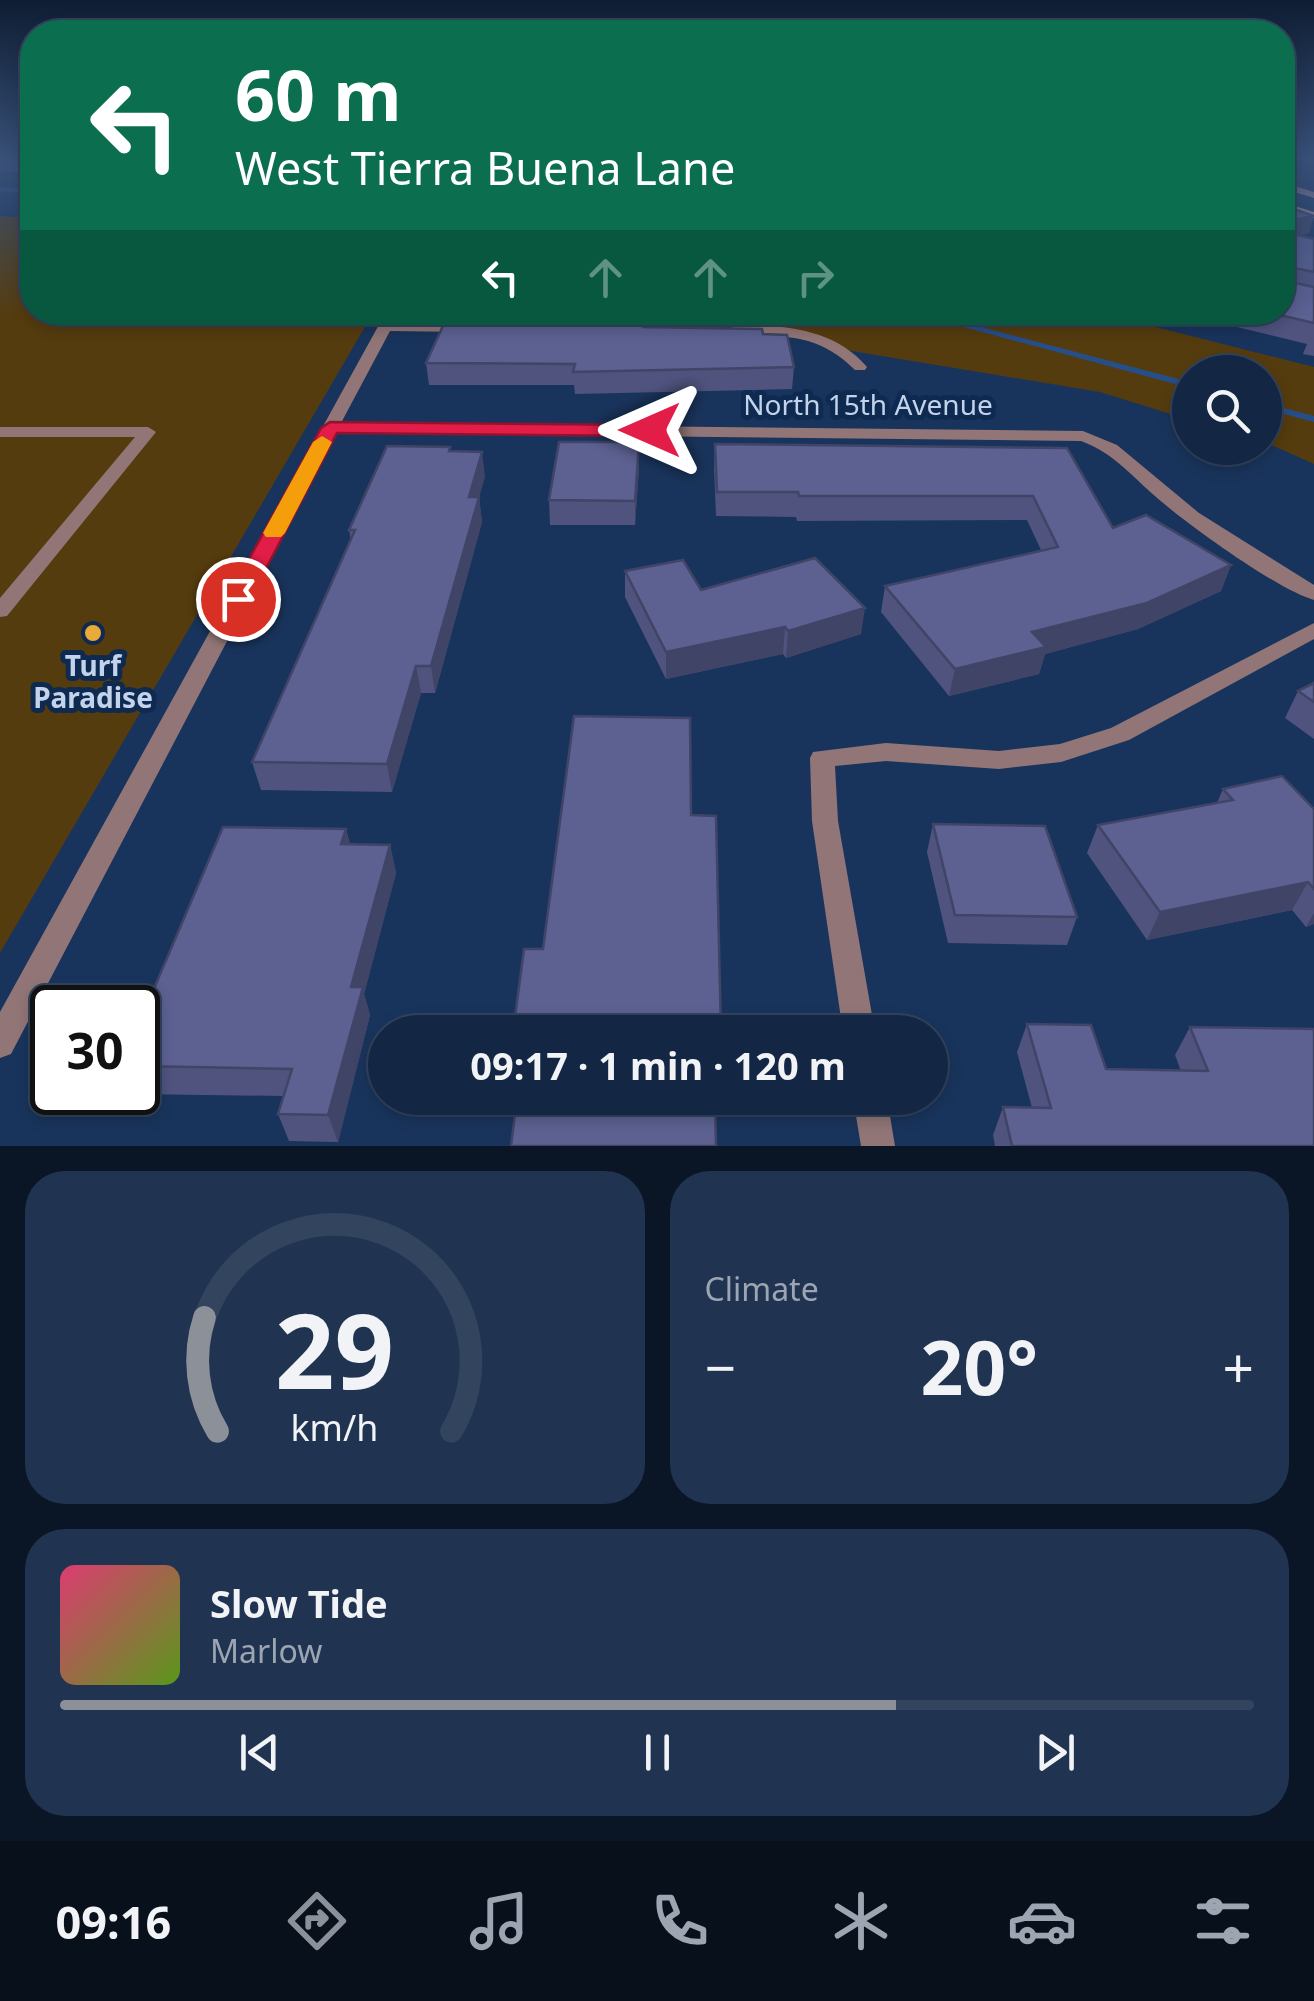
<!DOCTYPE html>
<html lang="en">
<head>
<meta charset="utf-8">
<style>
  body { margin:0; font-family:"Noto Sans",sans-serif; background:#203350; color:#f1f3f6; height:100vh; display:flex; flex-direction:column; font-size:38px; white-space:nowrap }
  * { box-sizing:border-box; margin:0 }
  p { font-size:32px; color:#9da5b3 }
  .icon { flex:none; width:55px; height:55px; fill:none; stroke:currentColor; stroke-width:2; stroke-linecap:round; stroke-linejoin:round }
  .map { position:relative; height:1146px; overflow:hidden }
  .drawer { display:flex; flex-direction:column; gap:25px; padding:25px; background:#0a1526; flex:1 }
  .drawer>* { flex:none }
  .top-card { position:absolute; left:20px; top:20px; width:1275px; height:305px; border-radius:40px; box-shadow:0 5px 15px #0003,0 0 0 2px #32445e; background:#0b6e4f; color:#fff; overflow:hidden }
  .fabs { position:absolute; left:1172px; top:355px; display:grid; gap:20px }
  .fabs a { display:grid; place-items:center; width:110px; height:110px; border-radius:50%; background:#132745; box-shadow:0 5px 15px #0003,0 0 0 2px #32445e; font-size:50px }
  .speed { position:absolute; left:30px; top:985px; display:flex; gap:20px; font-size:50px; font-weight:700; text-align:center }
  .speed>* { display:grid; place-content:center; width:130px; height:130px; border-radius:50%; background:#132745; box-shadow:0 5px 15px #0003,0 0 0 2px #32445e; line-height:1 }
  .speed .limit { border:5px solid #111; border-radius:15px; background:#fff; color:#111 }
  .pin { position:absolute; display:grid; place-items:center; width:85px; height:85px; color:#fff; margin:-42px; border:5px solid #fff; border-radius:50%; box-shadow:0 2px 10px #0007 }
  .me { position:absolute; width:110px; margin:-55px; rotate:270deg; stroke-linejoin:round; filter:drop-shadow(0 0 8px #0008) }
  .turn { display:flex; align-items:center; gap:35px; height:210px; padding:0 50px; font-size:45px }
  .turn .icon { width:130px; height:130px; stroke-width:2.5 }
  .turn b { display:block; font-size:70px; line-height:85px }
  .lanes { display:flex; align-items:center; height:95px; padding:0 50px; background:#0003; justify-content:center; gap:50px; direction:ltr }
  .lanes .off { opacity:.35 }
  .big { font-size:75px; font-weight:700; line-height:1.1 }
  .drawer .widget { flex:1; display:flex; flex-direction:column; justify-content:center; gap:15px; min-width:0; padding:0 35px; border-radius:40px; background:#203350 }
  .drawer .dial { align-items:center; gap:0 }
  .dial svg { height:260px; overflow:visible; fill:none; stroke:#32445e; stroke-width:7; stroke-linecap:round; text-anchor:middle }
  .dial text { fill:#f1f3f6; stroke:none }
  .song { display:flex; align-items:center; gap:30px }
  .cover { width:120px; height:120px; border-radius:15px; background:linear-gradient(135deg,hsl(340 70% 55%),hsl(90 70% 35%)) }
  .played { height:10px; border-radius:5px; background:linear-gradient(90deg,#8c9099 70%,#32445e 70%) }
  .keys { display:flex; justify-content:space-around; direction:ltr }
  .heat { display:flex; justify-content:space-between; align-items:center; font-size:55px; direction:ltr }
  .drawer .tiles { flex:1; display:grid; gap:25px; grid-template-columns:1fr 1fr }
  .widget:last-child { grid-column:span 2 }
  .trip { position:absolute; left:368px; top:1015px; width:580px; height:100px; border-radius:50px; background:#132745; box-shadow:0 5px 15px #0003,0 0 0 2px #32445e; font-weight:700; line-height:100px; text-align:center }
  .menu { display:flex; height:160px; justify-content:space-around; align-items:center; background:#08101c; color:#9da5b3 }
  .menu .icon { width:70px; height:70px }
  .menu .on { color:#8c9099 }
  .menu b { font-size:45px; color:#f1f3f6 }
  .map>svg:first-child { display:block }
  .green { fill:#553c0f }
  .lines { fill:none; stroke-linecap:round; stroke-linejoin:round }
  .stream { fill:#264e89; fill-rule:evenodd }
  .minor { fill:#927677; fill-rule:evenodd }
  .secondary { fill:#c79b9b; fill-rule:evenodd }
  .wall { fill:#4f537e }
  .shaded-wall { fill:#404466 }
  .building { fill:#5c6192; stroke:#404466; stroke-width:2.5 }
  .route { fill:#e11d48; stroke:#92132f; stroke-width:2.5 }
  .slow { fill:#f59e0b }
  .poi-dot { fill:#e9aa38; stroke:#0f2a50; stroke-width:4 }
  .labels { text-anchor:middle; stroke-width:10; stroke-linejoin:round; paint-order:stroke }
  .street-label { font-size:28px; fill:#c2d3eb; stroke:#0f2a50 }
  .poi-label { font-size:28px; font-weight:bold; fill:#c2d3eb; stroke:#0f2a50 }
</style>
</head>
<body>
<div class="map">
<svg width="1314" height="1146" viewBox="0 0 1314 1146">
  <rect width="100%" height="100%" fill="#19345c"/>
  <g class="green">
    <path d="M 0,216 L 32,218 L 32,312 L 373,313 L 0,953 Z"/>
    <path d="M 663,312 L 1100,313 L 1314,367 L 1314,464 L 1265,442 L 1265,372 L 1190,372 L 1190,420 L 1100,392 L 846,350 L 816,335 L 662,328 Z"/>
  </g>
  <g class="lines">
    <g class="stream">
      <path d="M 0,187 L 32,190 L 32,194 L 0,191 Z"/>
      <path d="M 908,312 L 924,312 L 1190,382 L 1190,388 Z"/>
      <path d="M 1265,403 L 1314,416 L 1314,422 L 1265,409 Z"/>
    </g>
    <g class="minor">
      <path d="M 386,312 L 399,312 L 394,323 L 468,324 L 475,328 L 468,332 L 390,331 L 341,423 L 1083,431 L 1117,445 L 1199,513 L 1314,585 L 1314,600 C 1280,591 1191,527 1162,502 C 1135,480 1115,453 1081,441 L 336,433 L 11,1054 L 0,1058 L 0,1012 Z"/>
      <path d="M 737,324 C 785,326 834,328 867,367 L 865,370 L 855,370 C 815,330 783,339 732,331 L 732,325 Z"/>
      <path d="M 0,427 L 148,427 L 156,432 L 7,616 L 0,617 L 0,598 L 135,437 L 0,437 Z"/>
      <path d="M 1314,623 L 1314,639 L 1129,740 L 1061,762 L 999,769 L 886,761 L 835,766 L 838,821 L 875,1032 L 843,1032 L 812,821 L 810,758 L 813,752 L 886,743 L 999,751 L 1060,744 L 1111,728 Z"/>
      <path d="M 853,1098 L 887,1098 L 895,1146 L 861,1146 Z"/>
    </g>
    <g class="secondary">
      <path d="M 1282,182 L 1314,192 L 1314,198 L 1282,188 Z"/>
      <path d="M 1282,202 L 1314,212 L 1314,218 L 1282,209 Z"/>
    </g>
  </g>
  <g class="wall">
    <path d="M 0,157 L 32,157 L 32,173 L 0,171 Z"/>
    <path d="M 1282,205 L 1309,233 L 1300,235 L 1314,238 L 1314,356 L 1303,354 L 1307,344 L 1175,312 L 1282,312 Z"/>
    <path d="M 456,312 L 646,312 L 644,327 L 763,334 L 794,367 L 792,389 L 575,394 L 574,385 L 429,385 L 426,363 L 456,315 Z"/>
    <path d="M 715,444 L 1067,448 L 1113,528 L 1231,565 L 1221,591 L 1138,629 L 1045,654 L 1039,674 L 949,696 L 881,612 L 885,586 L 1041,550 L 1027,520 L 797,521 L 796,517 L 716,516 L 714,468 Z"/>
    <path d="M 451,452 L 485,476 L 479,497 L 482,522 L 435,693 L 421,693 L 392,792 L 261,790 L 252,762 L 351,540 L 349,530 Z"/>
    <path d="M 639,466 L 635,525 L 550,525 L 549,500 Z"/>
    <path d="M 625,571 L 701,590 L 861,634 L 786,658 L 783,654 L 666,679 L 625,597 Z"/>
    <path d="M 1314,683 L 1314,739 L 1285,718 L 1298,691 Z"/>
    <path d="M 1223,789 L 1314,809 L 1314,924 L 1306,927 L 1292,910 L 1147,940 L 1087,853 L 1098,825 L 1217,803 Z"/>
    <path d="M 933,824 L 1077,917 L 1067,945 L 948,943 L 927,852 Z"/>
    <path d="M 346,829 L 350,844 L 390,845 L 396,873 L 364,994 L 370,1015 L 338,1142 L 289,1141 L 278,1114 L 283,1096 L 135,1094 L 135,1092 L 138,1092 L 138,1026 Z"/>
    <path d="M 1027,1024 L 1106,1069 L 1181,1071 L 1175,1055 L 1190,1027 L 1314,1146 L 995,1146 L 993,1135 L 1003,1107 L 1032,1108 L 1017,1052 Z"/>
    <path d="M 509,1098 L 721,1098 L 720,1112 L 510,1108 Z"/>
  </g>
  <g class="shaded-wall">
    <path d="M 1314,216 L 1309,233 L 1282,239 L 1282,222 Z"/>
    <path d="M 639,442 L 639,466 L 635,525 L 635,501 Z"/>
    <path d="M 482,452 L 485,476 L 472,521 L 469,497 Z"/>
    <path d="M 479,497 L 482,522 L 435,693 L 431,666 Z"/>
    <path d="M 1231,565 L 1221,591 L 1138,629 L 1045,654 L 1039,674 L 949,696 L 955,669 L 1032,632 Z"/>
    <path d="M 865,608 L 861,634 L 786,658 L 788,631 Z"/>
    <path d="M 785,627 L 783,654 L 666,679 L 666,652 Z"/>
    <path d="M 416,666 L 421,693 L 392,792 L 387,764 Z"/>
    <path d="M 346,829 L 353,857 L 341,844 Z"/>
    <path d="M 390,845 L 396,873 L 364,994 L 370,1015 L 338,1142 L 328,1115 L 351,987 Z"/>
    <path d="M 1308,882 L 1292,910 L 1147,940 L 1160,912 Z"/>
    <path d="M 1314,913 L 1314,924 L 1306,927 Z"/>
  </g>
  <g class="building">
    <path d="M 1282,205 L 1314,216 L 1282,222 Z"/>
    <path d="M 1282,231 L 1314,239 L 1314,272 L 1290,267 L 1285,271 L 1286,281 L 1314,287 L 1314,323 L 1267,312 L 1282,312 Z"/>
    <path d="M 448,315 L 644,316 L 643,327 L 762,329 L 763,334 L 787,335 L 794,367 L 573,372 L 575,364 L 426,363 Z"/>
    <path d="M 559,442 L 639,442 L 635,501 L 549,500 Z"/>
    <path d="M 715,444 L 1067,448 L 1113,528 L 1146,515 L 1231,565 L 1147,603 L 1032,632 L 1046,647 L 955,669 L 885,586 L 1058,547 L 1033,496 L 799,496 L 798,492 L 717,492 Z"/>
    <path d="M 387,446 L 450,447 L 449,451 L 482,452 L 469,497 L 479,497 L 431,666 L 416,666 L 387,764 L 252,762 L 355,530 L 349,530 Z"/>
    <path d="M 815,558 L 865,608 L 788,631 L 785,627 L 666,652 L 625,571 L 683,560 L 701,590 Z"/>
    <path d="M 1314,683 L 1314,702 L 1298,691 Z"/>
    <path d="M 574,716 L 690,718 L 691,815 L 716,816 L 721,1032 L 513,1032 L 524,949 L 543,949 Z"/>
    <path d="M 1282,776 L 1314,809 L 1314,889 L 1308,882 L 1160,912 L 1098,825 L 1233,800 L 1223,789 Z"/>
    <path d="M 933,824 L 1045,826 L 1077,917 L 955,915 Z"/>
    <path d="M 223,827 L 346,829 L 341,844 L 390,845 L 351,987 L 363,987 L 328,1115 L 278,1114 L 292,1069 L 138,1066 L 138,1026 Z"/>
    <path d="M 1027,1024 L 1091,1025 L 1106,1069 L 1208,1071 L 1190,1027 L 1314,1029 L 1314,1146 L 1012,1146 L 1003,1107 L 1051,1108 Z"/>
    <path d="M 517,1098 L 715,1098 L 716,1146 L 511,1146 Z"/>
  </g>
  <linearGradient id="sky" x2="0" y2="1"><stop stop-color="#0e1d33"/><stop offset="0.5" stop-color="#385078"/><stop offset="1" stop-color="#385078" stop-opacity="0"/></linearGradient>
  <rect width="1314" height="317" fill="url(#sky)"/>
  <path class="route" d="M 330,422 L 650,425 L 660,430 L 650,436 L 337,433 L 250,599 L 247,604 L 230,604 L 227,599 L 321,428 Z"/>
  <path class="slow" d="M 322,436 L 332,442 L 285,533 L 281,537 L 266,537 L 263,533 L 313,442 Z"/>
  <circle class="poi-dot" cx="93" cy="633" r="10"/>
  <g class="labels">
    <g class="street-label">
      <text x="868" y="415">North 15th Avenue</text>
    </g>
    <g class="poi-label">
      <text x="93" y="676">Turf<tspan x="93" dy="32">Paradise</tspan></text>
    </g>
  </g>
</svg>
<div class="fabs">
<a><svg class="icon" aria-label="search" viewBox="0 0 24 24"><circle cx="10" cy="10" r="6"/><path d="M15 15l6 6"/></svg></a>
</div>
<div class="speed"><div class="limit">30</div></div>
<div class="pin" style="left:238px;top:599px;background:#d93025"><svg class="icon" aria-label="arrive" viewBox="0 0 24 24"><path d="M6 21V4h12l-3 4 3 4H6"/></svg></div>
<svg class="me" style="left:650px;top:430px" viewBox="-20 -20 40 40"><path d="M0-17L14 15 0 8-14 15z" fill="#e11d48" stroke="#fff" stroke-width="4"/></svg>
<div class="trip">09:17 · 1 min · 120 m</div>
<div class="top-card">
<div class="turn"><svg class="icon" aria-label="left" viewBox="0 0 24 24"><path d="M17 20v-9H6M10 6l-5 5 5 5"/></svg><div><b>60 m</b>West Tierra Buena Lane</div></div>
<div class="lanes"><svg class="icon" aria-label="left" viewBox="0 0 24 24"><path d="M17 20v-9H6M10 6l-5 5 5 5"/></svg><svg class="icon off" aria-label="ahead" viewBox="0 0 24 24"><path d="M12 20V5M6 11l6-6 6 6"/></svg><svg class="icon off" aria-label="ahead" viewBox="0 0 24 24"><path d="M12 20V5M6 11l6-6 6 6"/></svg><svg class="icon off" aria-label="right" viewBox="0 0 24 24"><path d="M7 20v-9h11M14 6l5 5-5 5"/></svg></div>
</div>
</div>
<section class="drawer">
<div class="tiles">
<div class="widget dial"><svg viewBox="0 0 100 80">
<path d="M14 69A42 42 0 1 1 86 69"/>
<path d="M14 69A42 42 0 0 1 10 34" stroke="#8c9099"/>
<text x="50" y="56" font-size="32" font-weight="700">29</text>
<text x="50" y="72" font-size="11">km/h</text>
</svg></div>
<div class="widget"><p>Climate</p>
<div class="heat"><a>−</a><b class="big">20°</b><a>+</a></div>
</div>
<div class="widget">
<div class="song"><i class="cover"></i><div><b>Slow Tide</b><p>Marlow</p></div></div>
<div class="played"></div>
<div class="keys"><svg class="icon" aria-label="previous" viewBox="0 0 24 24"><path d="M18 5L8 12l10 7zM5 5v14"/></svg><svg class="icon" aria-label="pause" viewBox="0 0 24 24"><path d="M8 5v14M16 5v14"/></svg><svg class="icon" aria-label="next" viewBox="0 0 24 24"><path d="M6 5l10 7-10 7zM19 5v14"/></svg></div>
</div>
</div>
</section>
<nav class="menu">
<b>09:16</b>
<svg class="icon on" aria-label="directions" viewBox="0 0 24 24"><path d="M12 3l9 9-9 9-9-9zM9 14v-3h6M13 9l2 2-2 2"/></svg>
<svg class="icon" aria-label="music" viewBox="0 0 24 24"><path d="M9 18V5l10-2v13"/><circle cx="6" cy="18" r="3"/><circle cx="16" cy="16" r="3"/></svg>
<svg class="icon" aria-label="phone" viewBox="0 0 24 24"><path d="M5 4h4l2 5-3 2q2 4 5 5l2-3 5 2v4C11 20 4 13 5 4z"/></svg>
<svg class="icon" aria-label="climate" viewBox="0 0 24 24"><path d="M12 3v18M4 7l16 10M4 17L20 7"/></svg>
<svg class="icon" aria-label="car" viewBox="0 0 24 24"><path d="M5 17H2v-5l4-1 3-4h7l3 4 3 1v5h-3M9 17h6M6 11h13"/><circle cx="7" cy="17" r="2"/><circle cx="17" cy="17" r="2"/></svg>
<svg class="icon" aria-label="filters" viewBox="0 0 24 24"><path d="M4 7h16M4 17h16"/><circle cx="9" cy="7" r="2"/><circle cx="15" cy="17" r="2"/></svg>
</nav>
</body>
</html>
